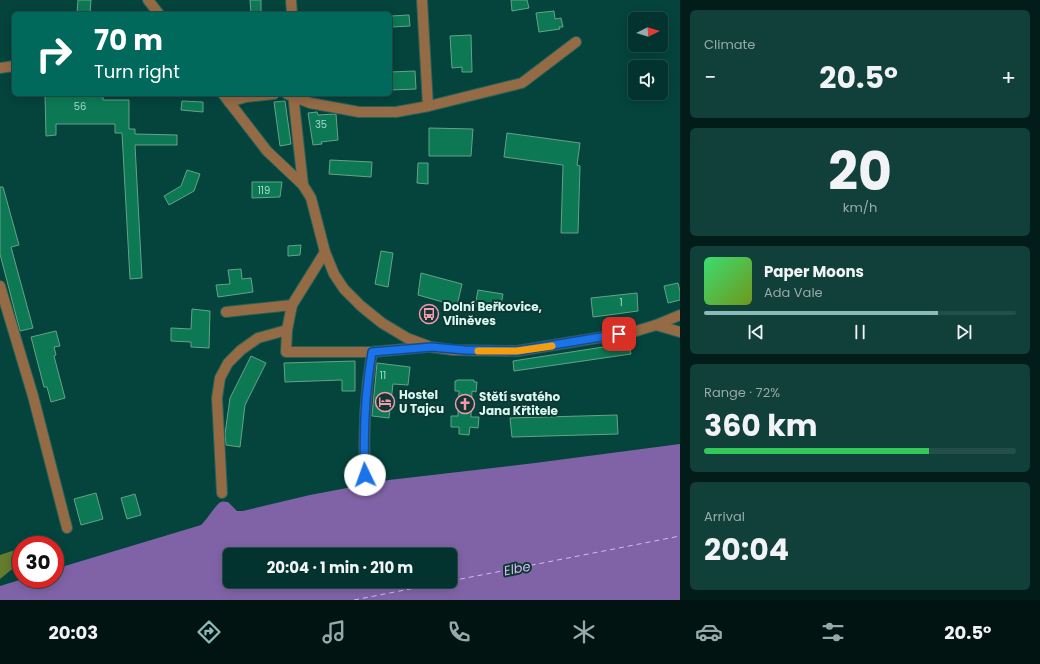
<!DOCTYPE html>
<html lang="en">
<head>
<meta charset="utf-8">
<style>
  body { margin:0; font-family:Poppins,sans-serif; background:#113f3a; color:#f1f3f6; height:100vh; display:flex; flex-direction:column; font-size:15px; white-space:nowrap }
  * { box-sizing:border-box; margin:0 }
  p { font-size:13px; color:#97aaaa }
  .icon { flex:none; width:22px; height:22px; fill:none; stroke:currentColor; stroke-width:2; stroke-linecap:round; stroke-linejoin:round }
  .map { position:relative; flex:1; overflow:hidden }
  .details { display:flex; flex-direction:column; gap:10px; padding:10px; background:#021c19; width:360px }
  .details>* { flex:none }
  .hud { position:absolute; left:12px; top:12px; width:380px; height:84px; border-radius:6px; box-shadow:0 2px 10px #0003,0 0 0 1px #244e4a; background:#00695c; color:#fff; overflow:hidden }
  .needle { width:26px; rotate:85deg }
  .tools { position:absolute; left:628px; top:12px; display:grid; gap:8px }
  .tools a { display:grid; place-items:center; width:40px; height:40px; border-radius:6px; background:#03332e; box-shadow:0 2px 10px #0003,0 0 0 1px #244e4a; font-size:20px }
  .speed { position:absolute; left:12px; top:536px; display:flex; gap:8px; font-size:20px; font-weight:700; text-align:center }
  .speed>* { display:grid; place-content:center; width:52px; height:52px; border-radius:50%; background:#03332e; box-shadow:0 2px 10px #0003,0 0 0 1px #244e4a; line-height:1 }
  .speed .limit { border:6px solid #d22; background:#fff; color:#111 }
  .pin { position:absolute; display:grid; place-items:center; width:34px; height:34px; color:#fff; margin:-17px; border-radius:8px; box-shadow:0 2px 6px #0006 }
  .me { position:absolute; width:44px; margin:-22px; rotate:357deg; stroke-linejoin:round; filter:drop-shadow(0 0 3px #0008) }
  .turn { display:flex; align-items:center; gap:14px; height:84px; padding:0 16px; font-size:18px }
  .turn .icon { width:52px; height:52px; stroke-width:2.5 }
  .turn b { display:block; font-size:28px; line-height:34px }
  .big { font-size:30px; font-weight:700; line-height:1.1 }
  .details .widget { flex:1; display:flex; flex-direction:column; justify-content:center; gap:6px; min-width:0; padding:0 14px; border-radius:6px; background:#113f3a }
  .details .dial { align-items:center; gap:0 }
  .dial b { font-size:52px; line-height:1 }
  .song { display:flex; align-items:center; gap:12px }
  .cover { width:48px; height:48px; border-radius:6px; background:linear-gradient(135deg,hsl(140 70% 55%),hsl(80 70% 35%)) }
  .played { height:4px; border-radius:2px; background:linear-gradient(90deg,#8bbbb9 75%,#244e4a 75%) }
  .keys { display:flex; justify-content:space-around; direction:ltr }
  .heat { display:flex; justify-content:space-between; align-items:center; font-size:22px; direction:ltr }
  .charge { height:6px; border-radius:3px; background:linear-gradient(90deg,#34c759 72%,#244e4a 0) }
  .trip { position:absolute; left:223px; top:548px; width:234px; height:40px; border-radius:6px; background:#03332e; box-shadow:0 2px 10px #0003,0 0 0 1px #244e4a; font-weight:700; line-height:40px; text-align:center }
  .menu { display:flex; height:64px; justify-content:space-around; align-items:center; background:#011412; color:#97aaaa }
  .menu .icon { width:28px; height:28px }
  .menu .active { color:#8bbbb9 }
  .menu b { font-size:18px; color:#f1f3f6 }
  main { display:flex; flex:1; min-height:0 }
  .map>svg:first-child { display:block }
  .forest { fill:#657b2e }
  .water { fill:#8063a6; fill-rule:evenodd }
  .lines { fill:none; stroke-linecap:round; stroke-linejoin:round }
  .ferry { stroke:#d2bbf4; stroke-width:1; stroke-dasharray:5 4; stroke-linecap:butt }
  .building { fill:#0c7954; stroke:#67a286 }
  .minor-casing { stroke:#26615a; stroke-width:12 }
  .minor { stroke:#946b45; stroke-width:10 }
  .route-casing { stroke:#114b97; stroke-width:10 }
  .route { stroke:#1a73e8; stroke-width:7 }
  .slow { stroke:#f59e0b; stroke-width:7 }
  .labels { text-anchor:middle; stroke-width:4; stroke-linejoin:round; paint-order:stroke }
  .number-label { font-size:10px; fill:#a4d9cb }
  .poi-label { font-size:12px; font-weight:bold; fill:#d6f9f3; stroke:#103732; text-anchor:start }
  .water-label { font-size:13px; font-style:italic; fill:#d2bbf4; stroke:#103732 }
</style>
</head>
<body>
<main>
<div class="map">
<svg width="680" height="600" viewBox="0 0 680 600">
  <rect width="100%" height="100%" fill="#04443d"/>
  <path class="forest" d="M 21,548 L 21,562 L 0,579 L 0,555 Z"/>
  <path class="water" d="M 680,444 L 680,600 L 0,600 L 0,586 L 23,579 L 55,579 L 55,569 L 201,525 C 206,521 217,503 221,502 C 223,501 225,502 228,502 L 237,511 L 243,511 L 310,495 L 389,480 L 535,463 ZM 230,555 L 450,555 L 450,581 L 230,581 Z"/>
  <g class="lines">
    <path class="ferry" d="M 354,600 L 680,536"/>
  </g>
  <g class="building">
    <path d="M 78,0 L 91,0 L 90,14 L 77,13 Z"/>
    <path d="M 250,0 L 261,0 L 261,14 L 251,14 Z"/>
    <path d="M 511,0 L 527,0 L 529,8 L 512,11 Z"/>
    <path d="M 554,11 L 555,19 L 561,18 L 563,27 L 559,27 L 560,29 L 539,32 L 536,13 Z"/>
    <path d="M 409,15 L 410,26 L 392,27 L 391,16 Z"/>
    <path d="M 471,35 L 472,72 L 462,72 L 462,67 L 452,68 L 450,36 Z"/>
    <path d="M 415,71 L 416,89 L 390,90 L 390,72 Z"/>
    <path d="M 45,94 L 103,94 L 103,100 L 129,100 L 129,129 L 135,129 L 135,134 L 177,135 L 177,145 L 135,145 L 142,278 L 130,279 L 122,133 L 115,133 L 115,124 L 56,124 L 56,135 L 46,136 Z"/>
    <path d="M 182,101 L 203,102 L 203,112 L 181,110 Z"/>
    <path d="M 285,101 L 291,144 L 280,146 L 274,102 Z"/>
    <path d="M 317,112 L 318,115 L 336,114 L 338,140 L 321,142 L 322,144 L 313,145 L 308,113 Z"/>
    <path d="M 429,128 L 473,129 L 471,156 L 429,156 Z"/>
    <path d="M 507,133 L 580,143 L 577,165 L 580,166 L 578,233 L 561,233 L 563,165 L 504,157 Z"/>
    <path d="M 330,160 L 372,162 L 371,177 L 329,174 Z"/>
    <path d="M 418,163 L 428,163 L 428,184 L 417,183 Z"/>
    <path d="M 187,170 L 200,174 L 194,191 L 169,205 L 164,196 L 181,186 Z"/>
    <path d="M 252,182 L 282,182 L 280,197 L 252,198 Z"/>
    <path d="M 0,187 L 3,187 L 19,245 L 11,247 L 33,328 L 20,331 L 0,254 Z"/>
    <path d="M 301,245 L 300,255 L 288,256 L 288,246 Z"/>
    <path d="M 381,251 L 393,253 L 388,287 L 375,284 Z"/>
    <path d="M 241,269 L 242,279 L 251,278 L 253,292 L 218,297 L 216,285 L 230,284 L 228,270 Z"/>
    <path d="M 421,273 L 462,284 L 457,306 L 418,295 Z"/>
    <path d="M 678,283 L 680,291 L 680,300 L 668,303 L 664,286 Z"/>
    <path d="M 478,290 L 503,294 L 500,310 L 475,306 Z"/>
    <path d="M 637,293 L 638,311 L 593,317 L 591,298 Z"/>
    <path d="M 192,309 L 210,311 L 209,348 L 191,347 L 191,342 L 171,341 L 171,328 L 191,329 Z"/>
    <path d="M 56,331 L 60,346 L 54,347 L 56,355 L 54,356 L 65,398 L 51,402 L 47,387 L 44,387 L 31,337 Z"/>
    <path d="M 629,343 L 631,354 L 514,371 L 513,361 Z"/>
    <path d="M 251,356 L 266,363 L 245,405 L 240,447 L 226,445 L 225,434 L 230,398 Z"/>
    <path d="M 355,361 L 355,391 L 342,391 L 342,380 L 285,382 L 284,363 Z"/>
    <path d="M 377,363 L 410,367 L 408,385 L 393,384 L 389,418 L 372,416 Z"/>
    <path d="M 457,380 L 474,380 L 474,382 L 477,382 L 476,392 L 472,391 L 471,417 L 479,417 L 478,428 L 470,427 L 469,435 L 459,434 L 459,427 L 451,427 L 451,416 L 458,416 L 459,391 L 455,391 L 455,381 L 457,381 Z"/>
    <path d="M 617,415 L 618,434 L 512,437 L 510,418 Z"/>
    <path d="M 96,493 L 103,519 L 81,525 L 74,499 Z"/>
    <path d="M 135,494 L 141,515 L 127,519 L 121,498 Z"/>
  </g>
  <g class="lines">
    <g class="minor-casing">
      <g id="minor">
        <path d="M 148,0 L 159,14"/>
        <path d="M 291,0 L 292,14"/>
        <path d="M 422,0 L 428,106"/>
        <path d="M 0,68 L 14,66"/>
        <path d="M 223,94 L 267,151 L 303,185 L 311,198 L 325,252 L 334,274 L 344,289 L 361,306 L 382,323 L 407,338 L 431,347 L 453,350 L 517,351 L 633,332 L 656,325 L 680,315"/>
        <path d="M 287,94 L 310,103 L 359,112 L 396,112 L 429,106 L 522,83 L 576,42"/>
        <path d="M 293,94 L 303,185"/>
        <path d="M 229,102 L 246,97 L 274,94"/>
        <path d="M 0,286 L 33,396 L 67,528"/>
        <path d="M 292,305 L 287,330 L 286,352 L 372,352 L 427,347"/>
        <path d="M 226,312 L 292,305 L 325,252"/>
        <path d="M 656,325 L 680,332"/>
        <path d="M 365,475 C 363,434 365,393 372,352"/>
        <path d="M 222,493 L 217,398 L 220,378 L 228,363 L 241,350 L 258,338 L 287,330"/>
      </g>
    </g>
    <use href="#minor" class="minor"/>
  </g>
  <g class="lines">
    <g class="route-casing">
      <path id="route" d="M 365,475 C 363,434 365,393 372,352 L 431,347 L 465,350 L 517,351 L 619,334"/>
    </g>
    <use href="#route" class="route"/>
    <path class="slow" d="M 478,351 L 517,351 L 552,346"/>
  </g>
  <defs>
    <g id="bus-ring" transform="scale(1)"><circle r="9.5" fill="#103732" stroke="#f29ab0" stroke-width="1.5"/><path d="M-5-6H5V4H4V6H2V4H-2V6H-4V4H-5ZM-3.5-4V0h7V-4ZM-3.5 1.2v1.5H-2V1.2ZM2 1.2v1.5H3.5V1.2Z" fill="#f29ab0"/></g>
    <g id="hotel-ring" transform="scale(1)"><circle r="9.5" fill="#103732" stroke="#f29ab0" stroke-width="1.5"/><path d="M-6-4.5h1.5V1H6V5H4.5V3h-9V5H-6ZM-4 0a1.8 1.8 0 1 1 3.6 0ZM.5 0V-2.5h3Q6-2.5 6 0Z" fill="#f29ab0"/></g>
    <g id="church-ring" transform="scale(1)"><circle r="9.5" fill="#103732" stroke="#f29ab0" stroke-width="1.5"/><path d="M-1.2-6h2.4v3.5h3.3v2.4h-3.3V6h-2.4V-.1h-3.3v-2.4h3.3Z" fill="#f29ab0"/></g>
  </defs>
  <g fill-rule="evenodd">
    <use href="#bus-ring" x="429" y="314"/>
    <use href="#hotel-ring" x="385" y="402"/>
    <use href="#church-ring" x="465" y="404"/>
  </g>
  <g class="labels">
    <g class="number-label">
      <text x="80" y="110">56</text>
      <text x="321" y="128">35</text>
      <text x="264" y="194">119</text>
      <text x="621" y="306">1</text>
      <text x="383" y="379">11</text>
    </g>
    <g class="poi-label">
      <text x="443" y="311">Dolní Beřkovice,<tspan x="443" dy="14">Vliněves</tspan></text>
      <text x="399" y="399">Hostel<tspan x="399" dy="14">U Tajcu</tspan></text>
      <text x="479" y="401">Stětí svatého<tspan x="479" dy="14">Jana Křtitele</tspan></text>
    </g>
    <g class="water-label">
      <text transform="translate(517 568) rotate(-11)" y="5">Elbe</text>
    </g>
  </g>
</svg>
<div class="tools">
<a><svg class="needle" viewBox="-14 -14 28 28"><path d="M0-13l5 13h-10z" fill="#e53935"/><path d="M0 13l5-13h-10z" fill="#97aaaa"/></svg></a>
<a><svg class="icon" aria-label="sound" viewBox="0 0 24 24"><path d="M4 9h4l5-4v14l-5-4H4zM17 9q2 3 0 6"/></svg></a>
</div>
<div class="speed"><div class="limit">30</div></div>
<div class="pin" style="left:619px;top:334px;background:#d93025"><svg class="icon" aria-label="arrive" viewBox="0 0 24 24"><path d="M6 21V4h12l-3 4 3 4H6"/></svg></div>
<svg class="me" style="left:365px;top:475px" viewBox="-20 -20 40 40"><circle r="19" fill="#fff"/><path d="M0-13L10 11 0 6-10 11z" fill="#1a73e8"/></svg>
<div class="trip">20:04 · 1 min · 210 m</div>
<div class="hud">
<div class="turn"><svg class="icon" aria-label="right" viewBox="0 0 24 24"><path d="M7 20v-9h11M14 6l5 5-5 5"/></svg><div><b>70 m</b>Turn right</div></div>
</div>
</div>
<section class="details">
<div class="widget"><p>Climate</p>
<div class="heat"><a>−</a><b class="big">20.5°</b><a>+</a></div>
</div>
<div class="widget dial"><b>20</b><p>km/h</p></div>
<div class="widget">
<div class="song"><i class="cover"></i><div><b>Paper Moons</b><p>Ada Vale</p></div></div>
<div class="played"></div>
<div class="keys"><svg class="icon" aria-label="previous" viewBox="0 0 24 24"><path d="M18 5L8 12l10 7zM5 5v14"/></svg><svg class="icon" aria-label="pause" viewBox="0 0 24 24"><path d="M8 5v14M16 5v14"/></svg><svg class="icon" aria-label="next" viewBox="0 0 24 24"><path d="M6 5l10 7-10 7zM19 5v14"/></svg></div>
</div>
<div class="widget"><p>Range · 72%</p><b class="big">360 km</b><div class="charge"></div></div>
<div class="widget"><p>Arrival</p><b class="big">20:04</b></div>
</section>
</main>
<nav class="menu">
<b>20:03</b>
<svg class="icon active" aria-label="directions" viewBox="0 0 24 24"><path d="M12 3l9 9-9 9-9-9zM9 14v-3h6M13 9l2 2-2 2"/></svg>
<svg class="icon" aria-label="music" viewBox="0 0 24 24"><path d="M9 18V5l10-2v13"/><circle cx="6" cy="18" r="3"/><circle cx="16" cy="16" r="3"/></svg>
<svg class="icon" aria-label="phone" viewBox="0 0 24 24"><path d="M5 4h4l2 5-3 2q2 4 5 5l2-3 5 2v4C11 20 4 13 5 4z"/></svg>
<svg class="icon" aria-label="climate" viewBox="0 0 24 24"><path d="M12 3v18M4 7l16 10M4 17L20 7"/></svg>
<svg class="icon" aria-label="car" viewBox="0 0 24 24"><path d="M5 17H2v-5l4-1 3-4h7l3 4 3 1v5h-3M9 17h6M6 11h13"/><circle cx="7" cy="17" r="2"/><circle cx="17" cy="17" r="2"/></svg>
<svg class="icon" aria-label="filters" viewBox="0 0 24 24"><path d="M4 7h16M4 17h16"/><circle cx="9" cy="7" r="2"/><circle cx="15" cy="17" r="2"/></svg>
<b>20.5°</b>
</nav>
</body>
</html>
